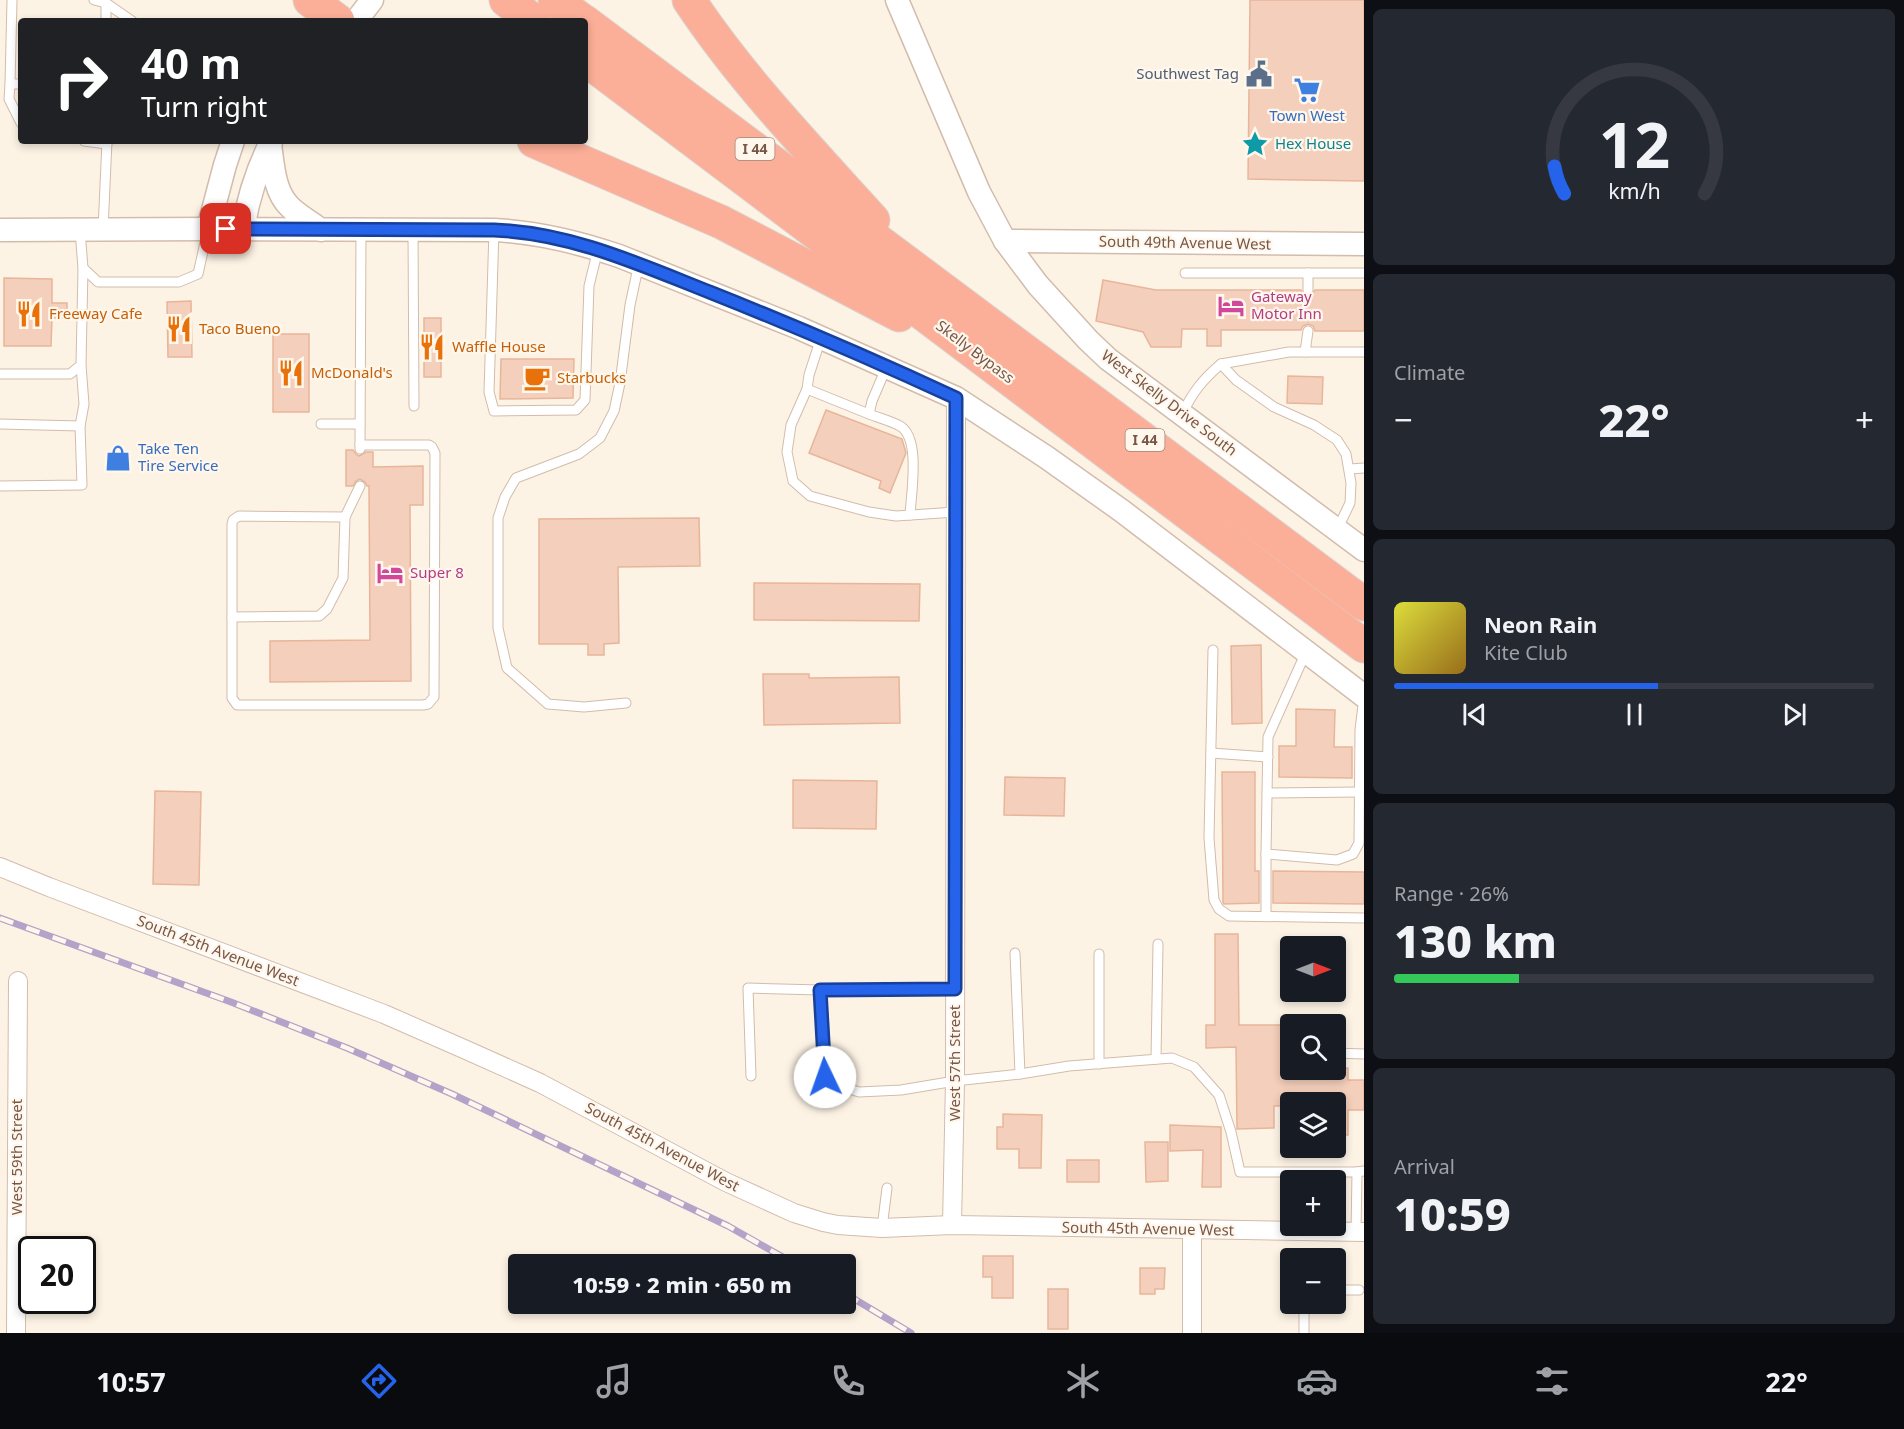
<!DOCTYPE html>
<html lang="en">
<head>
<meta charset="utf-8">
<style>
  body { margin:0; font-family:"Noto Sans",sans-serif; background:#242831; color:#f1f3f6; height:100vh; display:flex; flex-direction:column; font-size:22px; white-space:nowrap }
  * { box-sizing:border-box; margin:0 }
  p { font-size:20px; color:#9ea1a6 }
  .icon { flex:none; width:33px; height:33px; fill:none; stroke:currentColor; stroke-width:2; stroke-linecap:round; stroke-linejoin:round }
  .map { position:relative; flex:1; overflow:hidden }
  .side { display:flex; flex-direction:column; gap:9px; padding:9px; background:#0d0f14; width:540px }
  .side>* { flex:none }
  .top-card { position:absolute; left:18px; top:18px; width:570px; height:126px; border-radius:6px; box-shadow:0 3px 9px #0003; background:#202124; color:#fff; overflow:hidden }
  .needle { width:39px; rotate:90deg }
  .buttons { position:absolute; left:1280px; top:936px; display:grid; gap:12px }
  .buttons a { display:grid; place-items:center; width:66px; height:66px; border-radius:6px; background:#171b24; box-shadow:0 3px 9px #0003; font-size:30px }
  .speed { position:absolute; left:18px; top:1236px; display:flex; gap:12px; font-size:30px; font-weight:700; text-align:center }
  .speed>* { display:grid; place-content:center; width:78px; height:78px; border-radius:50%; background:#171b24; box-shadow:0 3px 9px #0003; line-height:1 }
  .speed .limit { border:3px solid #111; border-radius:9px; background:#fff; color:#111 }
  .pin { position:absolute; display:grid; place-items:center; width:51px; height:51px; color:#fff; margin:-26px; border-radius:12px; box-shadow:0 3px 9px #0006 }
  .me { position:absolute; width:66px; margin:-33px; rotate:357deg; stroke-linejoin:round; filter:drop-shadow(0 0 4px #0008) }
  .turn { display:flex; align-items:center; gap:21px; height:126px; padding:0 24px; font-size:27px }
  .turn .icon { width:78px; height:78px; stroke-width:2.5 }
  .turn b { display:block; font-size:42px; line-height:51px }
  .big { font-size:45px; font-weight:800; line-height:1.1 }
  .side .card { flex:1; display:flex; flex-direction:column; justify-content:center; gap:9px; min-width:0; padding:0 21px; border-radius:9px; background:#242831 }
  .side .dial { align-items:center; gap:0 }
  .dial svg { height:156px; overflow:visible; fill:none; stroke:#363941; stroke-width:7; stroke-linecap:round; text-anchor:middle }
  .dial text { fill:#f1f3f6; stroke:none }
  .song { display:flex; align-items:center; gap:18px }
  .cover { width:72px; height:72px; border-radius:9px; background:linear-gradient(135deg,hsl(60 70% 55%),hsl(40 70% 35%)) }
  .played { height:6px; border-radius:3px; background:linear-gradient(90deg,#2563eb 55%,#363941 55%) }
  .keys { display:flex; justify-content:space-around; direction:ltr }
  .heat { display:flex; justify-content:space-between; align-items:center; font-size:33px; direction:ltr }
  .charge { height:9px; border-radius:4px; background:linear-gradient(90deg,#34c759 26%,#363941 0) }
  .trip { position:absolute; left:508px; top:1254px; width:348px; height:60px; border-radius:6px; background:#171b24; box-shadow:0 3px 9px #0003; font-weight:800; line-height:60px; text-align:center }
  .dock { display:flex; height:96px; justify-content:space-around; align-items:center; background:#090b0e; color:#9ea1a6 }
  .dock .icon { width:42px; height:42px }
  .dock .selected { color:#2563eb }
  .dock b { font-size:27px; color:#f1f3f6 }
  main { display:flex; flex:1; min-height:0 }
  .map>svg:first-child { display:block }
  .building { fill:#f4cfbb; stroke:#e8b59a; stroke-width:1.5 }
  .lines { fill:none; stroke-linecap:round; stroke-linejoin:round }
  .service-casing { stroke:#d2bcac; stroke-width:11 }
  .minor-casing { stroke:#d2bcac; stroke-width:20 }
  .tertiary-casing { stroke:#d2bcac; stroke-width:25 }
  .motorway-casing { stroke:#dcd3cf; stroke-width:35 }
  .service { stroke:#fff; stroke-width:9 }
  .minor { stroke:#fff; stroke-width:18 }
  .tertiary { stroke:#fff; stroke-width:22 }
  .motorway { stroke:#fbae98; stroke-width:33 }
  .rail-casing { stroke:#b5a2c8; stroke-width:7 }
  .rail { stroke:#fff7ec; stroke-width:4.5; stroke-dasharray:14; stroke-linecap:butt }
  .route-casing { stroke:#184099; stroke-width:15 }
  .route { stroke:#2563eb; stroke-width:10 }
  .labels { text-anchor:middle; stroke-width:4.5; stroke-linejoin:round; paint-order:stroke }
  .shield { fill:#fff7ec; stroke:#a08779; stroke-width:1.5 }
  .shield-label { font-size:14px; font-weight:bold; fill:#785748 }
  .service-label { font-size:15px; fill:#4e5e75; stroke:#fff7ec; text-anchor:end }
  .shop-label { font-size:15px; fill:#366cbe; stroke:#fff7ec }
  .culture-label { font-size:15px; fill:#0d838f; stroke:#fff7ec; text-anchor:start }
  .street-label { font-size:15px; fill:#785748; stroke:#fff7ec }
  .hotel-label { font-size:15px; fill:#b23c85; stroke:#fff7ec; text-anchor:start }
  .food-label { font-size:15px; fill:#c56008; stroke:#fff7ec; text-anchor:start }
</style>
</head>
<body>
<main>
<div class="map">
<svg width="1364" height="1333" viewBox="0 0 1364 1333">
  <rect width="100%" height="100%" fill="#fdf3e5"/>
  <g class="building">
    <path d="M 1250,0 L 1364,0 L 1364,181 L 1248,179 Z"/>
    <path d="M 4,278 L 52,279 L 52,303 L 67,303 L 67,318 L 52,318 L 51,346 L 4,346 Z"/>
    <path d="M 1103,280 L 1156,290 L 1301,290 L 1303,294 L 1307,297 L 1312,295 L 1315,290 L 1364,290 L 1364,331 L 1315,331 L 1313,326 L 1308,324 L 1303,326 L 1301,330 L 1221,330 L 1221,346 L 1207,346 L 1207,329 L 1182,329 L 1181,347 L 1151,347 L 1143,332 L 1096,321 Z"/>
    <path d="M 191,301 L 192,357 L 168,357 L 167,302 Z"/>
    <rect x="424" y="318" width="17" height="59"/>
    <rect x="273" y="334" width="36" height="78"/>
    <path d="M 501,359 L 574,359 L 573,398 L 500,399 Z"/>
    <path d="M 1288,376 L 1323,377 L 1322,404 L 1287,403 Z"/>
    <path d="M 826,410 L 902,439 L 906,453 L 890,493 L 879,488 L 881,481 L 809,453 Z"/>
    <path d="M 346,450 L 353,450 L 356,454 L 359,456 L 366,452 L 373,452 L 373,467 L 423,466 L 423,505 L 410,505 L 411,681 L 270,682 L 270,641 L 370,640 L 369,486 L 367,486 L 365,482 L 360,479 L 356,481 L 353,486 L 346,486 Z"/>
    <path d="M 699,518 L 700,566 L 618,567 L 619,643 L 604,644 L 604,655 L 588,655 L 588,644 L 539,644 L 539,519 Z"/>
    <path d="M 754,583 L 920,584 L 919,621 L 754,620 Z"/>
    <path d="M 1261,645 L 1262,723 L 1232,724 L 1231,646 Z"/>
    <path d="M 763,674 L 809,674 L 809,678 L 899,677 L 900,723 L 764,725 Z"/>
    <path d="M 1296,709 L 1335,710 L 1334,747 L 1352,747 L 1352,778 L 1279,777 L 1279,746 L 1296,746 Z"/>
    <path d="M 1222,772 L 1255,772 L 1255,871 L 1259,871 L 1259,903 L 1224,904 L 1223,902 Z"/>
    <path d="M 1005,777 L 1065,778 L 1064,816 L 1004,815 Z"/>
    <path d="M 793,780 L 877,781 L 876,829 L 793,828 Z"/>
    <path d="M 155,791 L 201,792 L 199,885 L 153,884 Z"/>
    <path d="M 1273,871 L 1364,872 L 1364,904 L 1273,903 Z"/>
    <path d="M 1215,934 L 1238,934 L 1239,1025 L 1288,1025 L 1288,1070 L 1348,1068 L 1348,1080 L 1364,1080 L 1364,1110 L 1348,1110 L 1348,1135 L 1335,1135 L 1335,1102 L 1290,1102 L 1290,1106 L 1274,1106 L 1274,1128 L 1237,1129 L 1236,1047 L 1206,1048 L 1206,1025 L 1215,1025 Z"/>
    <path d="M 1003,1114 L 1042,1115 L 1041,1168 L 1019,1168 L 1019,1149 L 997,1149 L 997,1127 L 1003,1127 Z"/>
    <path d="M 1170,1125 L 1221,1127 L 1221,1187 L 1202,1187 L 1203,1150 L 1170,1151 Z"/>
    <path d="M 1145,1142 L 1168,1142 L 1168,1181 L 1146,1182 Z"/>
    <rect x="1067" y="1160" width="32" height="22"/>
    <path d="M 983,1256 L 1013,1256 L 1013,1298 L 992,1298 L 992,1277 L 983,1277 Z"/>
    <path d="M 1140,1268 L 1165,1268 L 1164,1289 L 1155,1289 L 1155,1294 L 1140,1294 Z"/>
    <rect x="1048" y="1289" width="20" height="40"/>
  </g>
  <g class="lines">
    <g class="service-casing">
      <g id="service">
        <path d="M 12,0 L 10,84 L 21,84"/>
        <path d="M 94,0 L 106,3 L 132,21"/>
        <path d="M 106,3 L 106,21"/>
        <path d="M 10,84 L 9,99 L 21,123"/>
        <path d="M 84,141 L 107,144"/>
        <path d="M 80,230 L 83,268 L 98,282 L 179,282 L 198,274 L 208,229"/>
        <path d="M 103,230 L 107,141"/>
        <path d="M 413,230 L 414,406"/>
        <path d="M 494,230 L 489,392 L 494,411 L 576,410 L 585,400 L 589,286 L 598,249"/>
        <path d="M 1185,273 L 1308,273"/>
        <path d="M 1308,290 L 1308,273 L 1364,273"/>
        <path d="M 821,338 L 809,375 L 807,389 L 791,425 L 787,452 L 793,481 L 810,496 L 869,512 L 896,516 L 956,512"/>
        <path d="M 1305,352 L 1308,331"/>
        <path d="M 1221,364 L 1289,352 L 1364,352"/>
        <path d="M 0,374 L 70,374 L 81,365 L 83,268"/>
        <path d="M 807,389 L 869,414 L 872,401 L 887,366"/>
        <path d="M 869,414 C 879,418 891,421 900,426 C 921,438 911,494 910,515"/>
        <path d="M 1182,414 C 1193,392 1202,380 1221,364 L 1236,380 L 1274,407 L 1314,425 L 1337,440 L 1346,454 L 1351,483 L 1350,503 L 1337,530"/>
        <path d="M 0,424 L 80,426 L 84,404 L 81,365"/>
        <path d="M 321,424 L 360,424"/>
        <path d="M 360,449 L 361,230"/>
        <path d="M 1350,469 L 1364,468"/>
        <path d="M 0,486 L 82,485 L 80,426"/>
        <path d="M 360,486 L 345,517 L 343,578 L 327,609 L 319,616 L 232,617 L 232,698 L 237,705 L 423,705 L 428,704 L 434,697 L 435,453 L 432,447 L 429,445 L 360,445"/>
        <path d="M 232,617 L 232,524 L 233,520 L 239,516 L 345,517"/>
        <path d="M 1213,650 L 1209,838 L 1214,900 L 1219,909 L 1229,916 L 1364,918"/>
        <path d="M 1306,652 L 1268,737 L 1266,854 L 1337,860 L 1353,854 L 1359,843 L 1360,730 L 1364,697"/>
        <path d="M 626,703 L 584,707 L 548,704 L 507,668 L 498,628 L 498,518 L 505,497 L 516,478 L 579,454 L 600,438 L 614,411 L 620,383 L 630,305 L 639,263"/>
        <path d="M 1211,753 L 1268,757"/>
        <path d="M 1267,793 L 1359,792"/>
        <path d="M 1266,854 L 1266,916"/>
        <path d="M 1015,953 L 1020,1074"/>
        <path d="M 820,990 L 955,989"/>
        <path d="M 1335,1053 L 1364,1054"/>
        <path d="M 1156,1059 L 1158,944"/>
        <path d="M 1099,1064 L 1099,954"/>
        <path d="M 751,1076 L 748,988 L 820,990 L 825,1077 L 841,1086 L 859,1092 L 901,1090 L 955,1081 L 1020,1074 L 1069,1066 L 1172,1058 L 1194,1067 L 1219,1095 L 1231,1132 L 1240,1172 L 1357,1172"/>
        <path d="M 882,1228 L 887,1188"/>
        <path d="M 1356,1232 L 1357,1172 L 1364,1171"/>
        <path d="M 1335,1290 L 1359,1290"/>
        <path d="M 1304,1333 L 1304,1304"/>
      </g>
    </g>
    <g class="minor-casing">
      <g id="minor">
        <path d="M 0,867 L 49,887 L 384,1014 L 464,1049 L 540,1083 L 726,1182 L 794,1213 L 823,1222 L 838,1225 L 882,1228 L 952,1225 L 1364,1232"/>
        <path d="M 952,1225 L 955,1081 L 956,398"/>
        <path d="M 1192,1230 L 1192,1333"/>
        <path d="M 16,1333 L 18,981"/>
      </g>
    </g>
    <g class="tertiary-casing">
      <g id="tertiary">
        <path d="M 897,0 L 979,192 L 1005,241 L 1038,285 L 1088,340 L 1108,359 L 1364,550"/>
        <path d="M 356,21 L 372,0"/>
        <path d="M 270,144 C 273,165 274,192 290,207 C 299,216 311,222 321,230"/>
        <path d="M 208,229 L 225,165 L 233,141"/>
        <path d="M 243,229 C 248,198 257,170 271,142"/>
        <path d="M 0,230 L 208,229 L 494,230 C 537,232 578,242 619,256 L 799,328 L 956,398 L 1046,457 L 1122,511 L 1364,696"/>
        <path d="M 1005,241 L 1364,244"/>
      </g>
    </g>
    <g class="motorway-casing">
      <g id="motorway">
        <path d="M 310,0 L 338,21"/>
        <path d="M 506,0 L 534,21"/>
        <path d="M 555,0 L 583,21"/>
        <path d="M 689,0 C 742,80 809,149 873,220"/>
        <path d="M 585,22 L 1364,604"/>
        <path d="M 585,59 L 1364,646"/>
        <path d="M 534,141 L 721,222 L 899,315"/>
      </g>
    </g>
    <use href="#service" class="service"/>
    <use href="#minor" class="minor"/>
    <use href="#tertiary" class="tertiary"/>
    <use href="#motorway" class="motorway"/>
    <g class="rail-casing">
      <g id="rail">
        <path d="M 0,918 L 231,1002 L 347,1048 L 452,1094 L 728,1226 L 795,1264"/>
        <path d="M 846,1294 L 911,1333"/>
      </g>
    </g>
    <use href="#rail" class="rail"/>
  </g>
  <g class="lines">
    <g class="route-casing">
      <path id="route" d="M 226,229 L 494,230 C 572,233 641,265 712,293 C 795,326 876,361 956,398 L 955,989 L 820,990 L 825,1077"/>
    </g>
    <use href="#route" class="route"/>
  </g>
  <defs>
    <g id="civic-bare" transform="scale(2.07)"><path d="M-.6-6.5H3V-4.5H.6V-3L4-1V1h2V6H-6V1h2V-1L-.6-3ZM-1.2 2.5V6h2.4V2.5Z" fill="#5c6f8a" stroke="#fff7ec" stroke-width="2.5" paint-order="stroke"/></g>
    <g id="supermarket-bare" transform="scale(2.07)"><path d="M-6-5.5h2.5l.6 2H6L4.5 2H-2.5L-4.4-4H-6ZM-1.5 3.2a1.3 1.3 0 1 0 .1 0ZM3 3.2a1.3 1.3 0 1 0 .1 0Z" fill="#3f7fe0" stroke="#fff7ec" stroke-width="2.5" paint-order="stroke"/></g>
    <g id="sight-bare" transform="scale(2.07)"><path d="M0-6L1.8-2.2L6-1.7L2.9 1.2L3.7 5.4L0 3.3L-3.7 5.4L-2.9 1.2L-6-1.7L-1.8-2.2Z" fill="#0f9aa8" stroke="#fff7ec" stroke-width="2.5" paint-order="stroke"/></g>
    <g id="hotel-bare" transform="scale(2.07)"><path d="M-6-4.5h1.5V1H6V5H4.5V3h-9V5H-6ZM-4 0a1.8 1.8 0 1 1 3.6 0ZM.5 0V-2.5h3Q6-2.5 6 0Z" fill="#d1479c" stroke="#fff7ec" stroke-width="2.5" paint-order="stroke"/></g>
    <g id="restaurant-bare" transform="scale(2.07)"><path d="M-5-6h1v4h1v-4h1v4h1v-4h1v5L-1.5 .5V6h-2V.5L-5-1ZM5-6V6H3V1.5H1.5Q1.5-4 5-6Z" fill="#e8710a" stroke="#fff7ec" stroke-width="2.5" paint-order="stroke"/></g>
    <g id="cafe-bare" transform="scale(2.07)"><path d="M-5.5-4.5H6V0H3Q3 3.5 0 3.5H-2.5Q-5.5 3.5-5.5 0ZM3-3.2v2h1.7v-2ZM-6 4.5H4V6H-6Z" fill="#e8710a" stroke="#fff7ec" stroke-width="2.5" paint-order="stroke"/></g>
    <g id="shop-bare" transform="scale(2.07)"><path d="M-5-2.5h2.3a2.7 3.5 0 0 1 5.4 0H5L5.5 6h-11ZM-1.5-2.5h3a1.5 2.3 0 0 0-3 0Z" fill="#3f7fe0" stroke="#fff7ec" stroke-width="2.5" paint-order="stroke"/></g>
  </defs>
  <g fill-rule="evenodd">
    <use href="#civic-bare" x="1259" y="74"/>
    <use href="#supermarket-bare" x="1307" y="90"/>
    <use href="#sight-bare" x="1255" y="144"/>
    <use href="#hotel-bare" x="1231" y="306"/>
    <use href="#restaurant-bare" x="29" y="314"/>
    <use href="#restaurant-bare" x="179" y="329"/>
    <use href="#restaurant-bare" x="432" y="347"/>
    <use href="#restaurant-bare" x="291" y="373"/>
    <use href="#cafe-bare" x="537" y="378"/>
    <use href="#shop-bare" x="118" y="458"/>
    <use href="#hotel-bare" x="390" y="573"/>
  </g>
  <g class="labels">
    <g class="shield">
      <rect x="735.5" y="138" width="39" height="22" rx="4.5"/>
      <rect x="1125.5" y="429" width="39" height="22" rx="4.5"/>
    </g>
    <g class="shield-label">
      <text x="755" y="154">I 44</text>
      <text x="1145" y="445">I 44</text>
    </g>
    <g class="service-label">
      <text x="1239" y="79">Southwest Tag</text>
    </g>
    <g class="shop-label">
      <text x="1307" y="121">Town West</text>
      <text x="138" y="454" text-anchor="start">Take Ten<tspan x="138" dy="17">Tire Service</tspan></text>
    </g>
    <g class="culture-label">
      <text x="1275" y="149">Hex House</text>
    </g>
    <g class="street-label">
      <text transform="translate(1185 243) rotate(1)" y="5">South 49th Avenue West</text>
      <text transform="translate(975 352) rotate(37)" y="5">Skelly Bypass</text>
      <text transform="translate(1169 403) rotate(37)" y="5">West Skelly Drive South</text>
      <text transform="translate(218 951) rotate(21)" y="5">South 45th Avenue West</text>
      <text transform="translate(955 1063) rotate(-90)" y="5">West 57th Street</text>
      <text transform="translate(662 1147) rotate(28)" y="5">South 45th Avenue West</text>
      <text transform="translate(17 1157) rotate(-90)" y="5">West 59th Street</text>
      <text transform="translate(1148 1229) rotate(1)" y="5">South 45th Avenue West</text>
    </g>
    <g class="hotel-label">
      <text x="1251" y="302">Gateway<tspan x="1251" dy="17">Motor Inn</tspan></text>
      <text x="410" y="578">Super 8</text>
    </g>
    <g class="food-label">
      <text x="49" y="319">Freeway Cafe</text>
      <text x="199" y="334">Taco Bueno</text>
      <text x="452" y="352">Waffle House</text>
      <text x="311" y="378">McDonald's</text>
      <text x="557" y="383">Starbucks</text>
    </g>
  </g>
</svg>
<div class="buttons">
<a><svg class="needle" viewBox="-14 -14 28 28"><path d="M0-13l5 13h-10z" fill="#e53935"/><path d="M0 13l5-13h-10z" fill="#9ea1a6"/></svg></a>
<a><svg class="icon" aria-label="search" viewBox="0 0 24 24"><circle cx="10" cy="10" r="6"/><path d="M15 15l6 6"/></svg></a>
<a><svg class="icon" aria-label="layers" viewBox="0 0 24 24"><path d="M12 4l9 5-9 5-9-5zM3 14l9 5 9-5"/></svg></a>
<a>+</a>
<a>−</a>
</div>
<div class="speed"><div class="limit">20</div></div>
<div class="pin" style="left:226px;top:229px;background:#d93025"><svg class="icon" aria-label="arrive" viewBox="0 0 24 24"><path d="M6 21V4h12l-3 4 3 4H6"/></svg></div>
<svg class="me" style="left:825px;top:1077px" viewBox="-20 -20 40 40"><circle r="19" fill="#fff"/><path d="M0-13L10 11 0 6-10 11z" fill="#2563eb"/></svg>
<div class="trip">10:59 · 2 min · 650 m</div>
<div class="top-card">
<div class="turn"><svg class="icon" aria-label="right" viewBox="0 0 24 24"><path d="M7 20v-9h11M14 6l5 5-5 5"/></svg><div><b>40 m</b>Turn right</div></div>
</div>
</div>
<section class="side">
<div class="card dial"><svg viewBox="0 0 100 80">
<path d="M14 69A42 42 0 1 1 86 69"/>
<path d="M14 69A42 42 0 0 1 9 55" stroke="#2563eb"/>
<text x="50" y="56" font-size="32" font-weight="700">12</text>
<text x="50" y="72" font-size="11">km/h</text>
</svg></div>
<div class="card"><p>Climate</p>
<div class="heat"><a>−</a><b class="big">22°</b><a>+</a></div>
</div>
<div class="card">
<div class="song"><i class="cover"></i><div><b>Neon Rain</b><p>Kite Club</p></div></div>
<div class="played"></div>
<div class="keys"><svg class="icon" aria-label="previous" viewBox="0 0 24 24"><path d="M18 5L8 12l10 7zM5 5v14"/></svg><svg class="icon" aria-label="pause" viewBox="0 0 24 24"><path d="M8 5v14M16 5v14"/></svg><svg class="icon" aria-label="next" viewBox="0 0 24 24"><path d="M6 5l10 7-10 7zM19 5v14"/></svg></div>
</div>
<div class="card"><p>Range · 26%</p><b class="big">130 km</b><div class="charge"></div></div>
<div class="card"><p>Arrival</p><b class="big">10:59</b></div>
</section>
</main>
<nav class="dock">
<b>10:57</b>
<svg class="icon selected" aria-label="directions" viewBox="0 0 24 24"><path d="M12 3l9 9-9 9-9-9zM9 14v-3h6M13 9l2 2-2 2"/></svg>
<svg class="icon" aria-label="music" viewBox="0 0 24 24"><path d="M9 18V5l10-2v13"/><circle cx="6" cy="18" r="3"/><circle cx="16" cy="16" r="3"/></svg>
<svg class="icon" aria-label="phone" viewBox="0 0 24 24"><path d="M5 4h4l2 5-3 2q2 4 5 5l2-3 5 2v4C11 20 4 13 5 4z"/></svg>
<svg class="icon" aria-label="climate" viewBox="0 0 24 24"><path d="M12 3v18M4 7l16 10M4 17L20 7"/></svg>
<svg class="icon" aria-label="car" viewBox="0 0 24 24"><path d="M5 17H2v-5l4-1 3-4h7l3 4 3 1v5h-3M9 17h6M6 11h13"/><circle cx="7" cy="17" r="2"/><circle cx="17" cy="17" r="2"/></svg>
<svg class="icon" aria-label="filters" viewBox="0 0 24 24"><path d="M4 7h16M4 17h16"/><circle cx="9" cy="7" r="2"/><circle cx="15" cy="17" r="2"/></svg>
<b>22°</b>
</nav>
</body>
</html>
